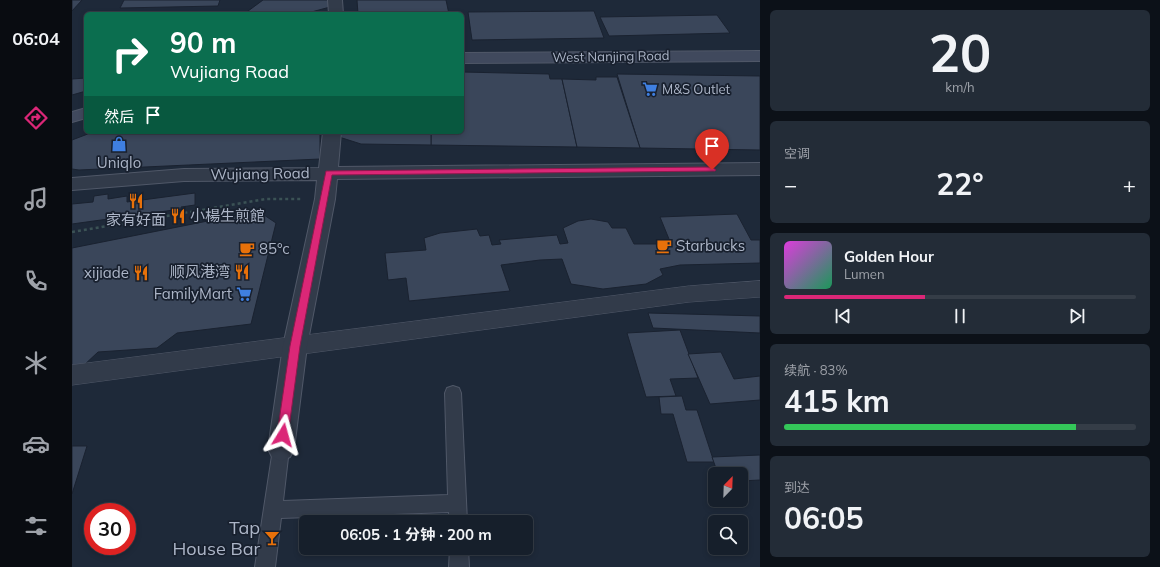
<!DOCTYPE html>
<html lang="zh">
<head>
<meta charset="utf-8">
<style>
  body { margin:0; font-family:Mulish,"Noto Sans SC",sans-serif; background:#232c37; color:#f1f3f6; height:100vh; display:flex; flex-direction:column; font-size:15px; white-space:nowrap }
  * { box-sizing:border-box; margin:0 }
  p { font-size:13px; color:#9ea2a9 }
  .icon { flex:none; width:22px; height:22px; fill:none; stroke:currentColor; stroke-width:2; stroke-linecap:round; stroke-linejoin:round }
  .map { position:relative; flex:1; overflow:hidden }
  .sheet { display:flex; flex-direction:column; gap:10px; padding:10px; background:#0c1118; width:400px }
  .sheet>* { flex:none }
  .hud { position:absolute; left:12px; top:12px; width:380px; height:122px; border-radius:6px; box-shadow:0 2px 6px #0003,0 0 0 1px #353d47; background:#0b6e4f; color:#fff; overflow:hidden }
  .needle { width:26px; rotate:23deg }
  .buttons { position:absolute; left:636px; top:467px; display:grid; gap:8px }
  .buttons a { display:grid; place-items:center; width:40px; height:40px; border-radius:6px; background:#161f2b; box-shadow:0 2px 6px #0003,0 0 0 1px #353d47; font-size:20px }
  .speed { position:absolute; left:12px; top:503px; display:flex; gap:8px; font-size:20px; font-weight:700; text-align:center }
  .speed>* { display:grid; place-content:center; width:52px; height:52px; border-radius:50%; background:#161f2b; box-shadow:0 2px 6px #0003,0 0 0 1px #353d47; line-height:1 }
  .speed .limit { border:6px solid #d22; background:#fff; color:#111 }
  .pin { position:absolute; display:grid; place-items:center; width:34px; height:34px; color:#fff; margin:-41px -17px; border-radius:50% 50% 50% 0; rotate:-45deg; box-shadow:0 0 4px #0007 }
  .pin .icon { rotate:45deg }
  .me { position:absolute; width:44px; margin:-22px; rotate:8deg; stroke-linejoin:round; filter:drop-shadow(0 0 3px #0008) }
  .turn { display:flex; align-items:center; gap:14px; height:84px; padding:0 20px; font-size:18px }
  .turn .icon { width:52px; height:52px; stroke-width:2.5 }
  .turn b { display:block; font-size:28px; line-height:34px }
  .then { display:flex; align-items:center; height:38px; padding:0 20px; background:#0003; gap:8px; font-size:15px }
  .big { font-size:30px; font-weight:700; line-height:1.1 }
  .sheet .widget { flex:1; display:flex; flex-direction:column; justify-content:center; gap:6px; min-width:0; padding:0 14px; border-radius:6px; background:#232c37 }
  .sheet .dial { align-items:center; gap:0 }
  .dial b { font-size:52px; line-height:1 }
  .song { display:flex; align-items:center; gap:12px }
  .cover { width:48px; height:48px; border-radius:6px; background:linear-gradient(135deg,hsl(300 70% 55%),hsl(150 70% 35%)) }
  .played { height:4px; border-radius:2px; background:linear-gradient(90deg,#db2777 40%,#353d47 40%) }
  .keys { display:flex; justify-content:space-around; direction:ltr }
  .heat { display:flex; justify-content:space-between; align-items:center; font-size:22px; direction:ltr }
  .charge { height:6px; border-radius:3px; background:linear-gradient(90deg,#34c759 83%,#353d47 0) }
  .trip { position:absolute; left:227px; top:515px; width:234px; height:40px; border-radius:6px; background:#161f2b; box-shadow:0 2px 6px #0003,0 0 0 1px #353d47; font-weight:700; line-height:40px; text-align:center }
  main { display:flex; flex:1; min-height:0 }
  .menu { display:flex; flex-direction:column; width:72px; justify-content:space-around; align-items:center; background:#090c11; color:#9ea2a9 }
  .menu .icon { width:28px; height:28px }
  .menu .current { color:#db2777 }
  .menu b { font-size:18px; color:#f1f3f6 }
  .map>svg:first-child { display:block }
  .building { fill:#3a465a; stroke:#1a2230 }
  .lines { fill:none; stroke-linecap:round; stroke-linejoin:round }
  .service-casing { stroke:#505868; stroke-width:2 }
  .pedestrian-casing { stroke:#505868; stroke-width:1 }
  .minor-casing { stroke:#505868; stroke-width:2 }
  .secondary-casing { stroke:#505868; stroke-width:2 }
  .path { stroke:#3b5255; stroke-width:2.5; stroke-dasharray:3 3; stroke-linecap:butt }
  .service { fill:#323b4a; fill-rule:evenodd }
  .pedestrian { fill:#323b4a; fill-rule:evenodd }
  .minor { fill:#323b4a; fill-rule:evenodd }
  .secondary { fill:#40495d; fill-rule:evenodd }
  .route { fill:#db2777; stroke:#8e194d }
  .labels { text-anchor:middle; stroke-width:3.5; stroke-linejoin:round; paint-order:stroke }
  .far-street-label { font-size:13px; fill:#acb5c7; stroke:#18202e }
  .far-poi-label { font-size:13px; fill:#acb5c7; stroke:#18202e; text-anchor:start }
  .poi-label { font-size:15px; fill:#acb5c7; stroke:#18202e; text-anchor:start }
  .street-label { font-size:15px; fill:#acb5c7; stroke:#18202e }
  .near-poi-label { font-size:18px; fill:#acb5c7; stroke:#18202e; text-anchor:end }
</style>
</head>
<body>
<main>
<nav class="menu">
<b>06:04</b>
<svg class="icon current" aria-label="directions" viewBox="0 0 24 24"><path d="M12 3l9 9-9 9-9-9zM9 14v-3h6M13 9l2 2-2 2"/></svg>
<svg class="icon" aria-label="music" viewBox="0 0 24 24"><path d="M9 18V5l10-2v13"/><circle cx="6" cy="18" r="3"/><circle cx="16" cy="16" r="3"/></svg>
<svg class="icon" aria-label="phone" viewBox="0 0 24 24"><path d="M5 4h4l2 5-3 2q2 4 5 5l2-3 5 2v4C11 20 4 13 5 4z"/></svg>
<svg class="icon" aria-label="climate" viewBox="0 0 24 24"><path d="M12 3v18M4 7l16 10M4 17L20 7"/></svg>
<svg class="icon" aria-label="car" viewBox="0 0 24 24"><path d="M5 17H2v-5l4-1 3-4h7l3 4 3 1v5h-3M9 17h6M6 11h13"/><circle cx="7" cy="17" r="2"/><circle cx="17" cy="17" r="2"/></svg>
<svg class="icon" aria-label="filters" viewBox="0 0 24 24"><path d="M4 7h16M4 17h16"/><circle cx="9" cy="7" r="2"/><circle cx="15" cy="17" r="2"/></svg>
</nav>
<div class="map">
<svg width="688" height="567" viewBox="0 0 688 567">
  <rect width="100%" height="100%" fill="#1e2939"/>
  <g class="building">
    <path d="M 0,0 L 10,0 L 0,11 Z"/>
    <path d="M 52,0 L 148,0 L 146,6 L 48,8 Z"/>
    <path d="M 191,0 L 258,0 L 258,7 L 232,14 L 172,14 Z"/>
    <path d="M 285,0 L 374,0 L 377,14 L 286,14 Z"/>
    <path d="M 522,11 L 532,38 L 400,40 L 396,12 Z"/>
    <path d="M 645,15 L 658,33 L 537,36 L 528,17 Z"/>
    <path d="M 390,72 L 477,74 L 478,79 L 490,79 L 505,147 L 359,145 L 359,132 L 390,132 Z"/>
    <path d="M 545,74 L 688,76 L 688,150 L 568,148 Z"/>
    <path d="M 524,77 L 545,77 L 568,148 L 505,147 L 490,79 L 524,80 Z"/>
    <path d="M 14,78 L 14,91 L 0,95 L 0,79 Z"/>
    <path d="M 21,132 L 248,132 L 248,159 L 7,170 L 0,169 L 0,140 Z"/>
    <path d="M 268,132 L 359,132 L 359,145 L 289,144 L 267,137 Z"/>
    <path d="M 123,193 L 123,205 L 109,207 L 109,209 L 0,224 L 0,204 L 21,202 L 22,196 L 36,194 L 36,199 L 55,196 L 55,202 Z"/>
    <path d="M 186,211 L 204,223 L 179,324 L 105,333 L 85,348 L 26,352 L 10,367 L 0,368 L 0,248 Z"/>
    <path d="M 665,214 L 679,240 L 688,240 L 688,263 L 608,265 L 588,269 L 591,275 L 574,284 L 531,289 L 499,284 L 490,259 L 468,260 L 429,265 L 438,291 L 337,301 L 334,278 L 316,280 L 313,253 L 354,250 L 352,238 L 368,233 L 405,229 L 408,236 L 417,235 L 420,245 L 429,244 L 427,240 L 485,235 L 488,244 L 496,243 L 491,228 L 506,221 L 519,219 L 536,222 L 540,228 L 554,228 L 562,244 L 599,244 L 588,217 Z"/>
    <path d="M 576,313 L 688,316 L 688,333 L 581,328 Z"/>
    <path d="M 608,330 L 626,378 L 598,379 L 604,396 L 574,397 L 555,333 Z"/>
    <path d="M 649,352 L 662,379 L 688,376 L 688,400 L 638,404 L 616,354 Z"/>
    <path d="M 610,396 L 614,410 L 625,410 L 642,462 L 615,462 L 601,414 L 589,414 L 587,397 Z"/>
    <path d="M 0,446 L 15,446 L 0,494 Z"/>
    <path d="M 688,455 L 688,480 L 669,481 L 669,474 L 646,474 L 640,457 Z"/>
  </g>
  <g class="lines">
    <g class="service-casing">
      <g id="service">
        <path d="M 381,386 L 387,388 L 389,393 L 395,522 L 377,522 L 377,512 L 209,518 L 203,567 L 183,567 L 201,449 L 203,444 L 209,441 L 215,444 L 217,449 L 211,501 L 376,495 L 373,393 L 375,388 Z"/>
        <path d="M 378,548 L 396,548 L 397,567 L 377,567 Z"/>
      </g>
    </g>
    <g class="pedestrian-casing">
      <path id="pedestrian" d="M 688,281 L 688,297 L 617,302 L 0,385 L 0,365 L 617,286 Z"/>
    </g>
    <g class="minor-casing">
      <g id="minor">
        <path d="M 256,0 L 270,0 L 271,14 L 257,14 Z"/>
        <path d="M 251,132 L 269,132 L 266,167 L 688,163 L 688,175 L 265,179 L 263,199 L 235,346 L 222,449 L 218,457 L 209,461 L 200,457 L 196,449 L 211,346 L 243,199 L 245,180 L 112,181 L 0,190 L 0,178 L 112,169 L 247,168 Z"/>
      </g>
    </g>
    <g class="secondary-casing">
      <g id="secondary">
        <path d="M 688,51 L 688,61 L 390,63 L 390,53 Z"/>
        <path d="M 14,108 L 14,118 L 0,122 L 0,112 Z"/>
      </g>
    </g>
    <path class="path" d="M 0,232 L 194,199 L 229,199"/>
    <use href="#service" class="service"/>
    <use href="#pedestrian" class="pedestrian"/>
    <use href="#minor" class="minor"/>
    <use href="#secondary" class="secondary"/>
  </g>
  <path class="route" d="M 640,167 L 644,170 L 643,171 L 260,175 L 228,346 L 216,435 L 215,438 L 211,439 L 207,438 L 205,435 L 218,346 L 254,171 Z"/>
  <defs>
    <g id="supermarket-bare" transform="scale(1.2)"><path d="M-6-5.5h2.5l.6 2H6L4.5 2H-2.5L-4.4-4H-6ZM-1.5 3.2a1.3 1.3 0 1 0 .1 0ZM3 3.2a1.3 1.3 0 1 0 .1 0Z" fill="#3f7fe0" stroke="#18202e" stroke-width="2.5" paint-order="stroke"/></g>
    <g id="shop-bare" transform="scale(1.2)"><path d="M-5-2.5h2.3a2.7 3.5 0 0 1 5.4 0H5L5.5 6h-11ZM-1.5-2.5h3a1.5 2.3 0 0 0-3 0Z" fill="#3f7fe0" stroke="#18202e" stroke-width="2.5" paint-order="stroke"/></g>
    <g id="restaurant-bare" transform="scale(1.2)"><path d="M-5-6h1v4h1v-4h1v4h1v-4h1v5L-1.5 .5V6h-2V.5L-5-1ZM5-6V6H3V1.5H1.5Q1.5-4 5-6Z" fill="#e8710a" stroke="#18202e" stroke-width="2.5" paint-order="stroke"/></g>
    <g id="cafe-bare" transform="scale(1.2)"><path d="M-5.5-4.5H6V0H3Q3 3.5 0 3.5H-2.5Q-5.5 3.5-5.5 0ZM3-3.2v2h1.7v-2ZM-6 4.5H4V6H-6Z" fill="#e8710a" stroke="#18202e" stroke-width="2.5" paint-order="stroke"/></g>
    <g id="bar-bare" transform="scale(1.2)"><path d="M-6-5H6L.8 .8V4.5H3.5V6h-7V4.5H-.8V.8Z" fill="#e8710a" stroke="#18202e" stroke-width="2.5" paint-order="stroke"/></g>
  </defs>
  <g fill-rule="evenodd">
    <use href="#supermarket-bare" x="578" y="89"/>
    <use href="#shop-bare" x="47" y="144"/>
    <use href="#restaurant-bare" x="64" y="201"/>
    <use href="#restaurant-bare" x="106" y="216"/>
    <use href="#cafe-bare" x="592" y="246"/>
    <use href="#cafe-bare" x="175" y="249"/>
    <use href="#restaurant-bare" x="170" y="272"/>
    <use href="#restaurant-bare" x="69" y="273"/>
    <use href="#supermarket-bare" x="172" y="294"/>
    <use href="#bar-bare" x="200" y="538"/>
  </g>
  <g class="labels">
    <g class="far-street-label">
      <text transform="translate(539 56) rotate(-1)" y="5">West Nanjing Road</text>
    </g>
    <g class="far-poi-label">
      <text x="590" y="94">M&amp;S Outlet</text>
    </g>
    <g class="poi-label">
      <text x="47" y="168" text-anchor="middle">Uniqlo</text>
      <text x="118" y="221">小楊生煎館</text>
      <text x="64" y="225" text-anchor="middle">家有好面</text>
      <text x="604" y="251">Starbucks</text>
      <text x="187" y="254">85°c</text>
      <text x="158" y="277" text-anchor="end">顺风港湾</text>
      <text x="57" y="278" text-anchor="end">xijiade</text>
      <text x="160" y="299" text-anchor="end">FamilyMart</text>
    </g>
    <g class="street-label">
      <text transform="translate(188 174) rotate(-1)" y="5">Wujiang Road</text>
    </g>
    <g class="near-poi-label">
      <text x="188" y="534">Tap<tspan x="188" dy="21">House Bar</tspan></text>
    </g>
  </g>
</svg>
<div class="buttons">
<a><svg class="needle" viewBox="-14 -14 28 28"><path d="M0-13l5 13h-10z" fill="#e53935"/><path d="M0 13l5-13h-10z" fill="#9ea2a9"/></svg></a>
<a><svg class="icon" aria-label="search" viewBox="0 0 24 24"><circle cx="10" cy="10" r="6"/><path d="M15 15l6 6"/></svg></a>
</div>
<div class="speed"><div class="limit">30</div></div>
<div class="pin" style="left:640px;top:170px;background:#d93025"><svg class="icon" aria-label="arrive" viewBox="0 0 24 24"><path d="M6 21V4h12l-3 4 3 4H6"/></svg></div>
<svg class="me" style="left:211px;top:435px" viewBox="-20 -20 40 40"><path d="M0-17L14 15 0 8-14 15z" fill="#db2777" stroke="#fff" stroke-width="4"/></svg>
<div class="trip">06:05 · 1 分钟 · 200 m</div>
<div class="hud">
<div class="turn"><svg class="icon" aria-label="right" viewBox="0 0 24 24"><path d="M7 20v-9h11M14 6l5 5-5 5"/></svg><div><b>90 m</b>Wujiang Road</div></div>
<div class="then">然后<svg class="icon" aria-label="arrive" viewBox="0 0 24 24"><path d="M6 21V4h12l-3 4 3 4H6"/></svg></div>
</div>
</div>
<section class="sheet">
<div class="widget dial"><b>20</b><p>km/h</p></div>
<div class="widget"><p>空调</p>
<div class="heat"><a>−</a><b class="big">22°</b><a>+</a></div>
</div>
<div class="widget">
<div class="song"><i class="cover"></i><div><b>Golden Hour</b><p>Lumen</p></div></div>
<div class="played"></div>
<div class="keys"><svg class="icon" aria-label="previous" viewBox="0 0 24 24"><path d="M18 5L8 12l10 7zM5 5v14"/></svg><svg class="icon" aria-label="pause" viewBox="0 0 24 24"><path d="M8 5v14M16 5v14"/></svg><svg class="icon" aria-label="next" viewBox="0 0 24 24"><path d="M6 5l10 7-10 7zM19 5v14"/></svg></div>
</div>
<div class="widget"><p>续航 · 83%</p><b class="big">415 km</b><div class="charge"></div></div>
<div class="widget"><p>到达</p><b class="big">06:05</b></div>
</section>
</main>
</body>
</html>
